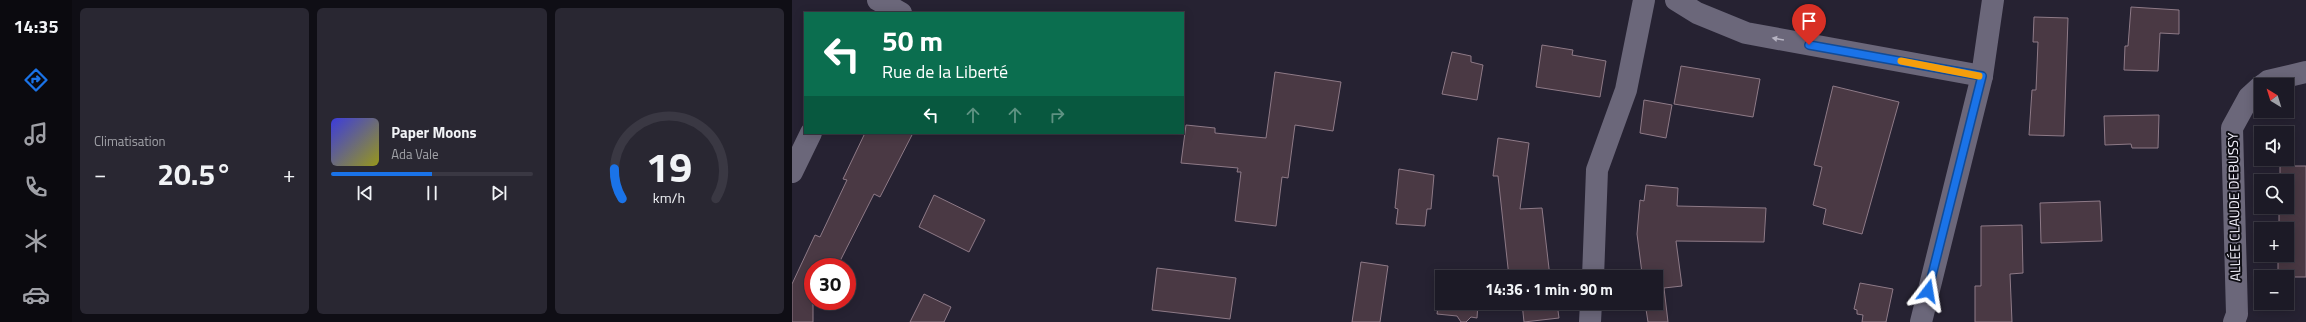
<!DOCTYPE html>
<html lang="fr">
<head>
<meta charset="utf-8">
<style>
  body { margin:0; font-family:"Titillium Web",sans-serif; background:#292732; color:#f1f3f6; height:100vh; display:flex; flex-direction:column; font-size:15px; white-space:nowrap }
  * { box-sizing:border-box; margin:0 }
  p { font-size:13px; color:#a0a1a7 }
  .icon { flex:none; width:22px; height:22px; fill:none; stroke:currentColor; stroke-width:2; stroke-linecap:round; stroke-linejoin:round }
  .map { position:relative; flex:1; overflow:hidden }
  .details { display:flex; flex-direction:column; gap:8px; padding:8px; background:#0f0e15; width:720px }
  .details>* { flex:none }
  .top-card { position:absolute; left:12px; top:12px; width:380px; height:122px; border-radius:0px; box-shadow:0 2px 10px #0003,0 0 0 1px #3a3843; background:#0b6e4f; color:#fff; overflow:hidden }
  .needle { width:26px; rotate:322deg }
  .buttons { position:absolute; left:1462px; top:78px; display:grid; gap:8px }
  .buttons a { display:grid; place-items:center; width:40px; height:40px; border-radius:0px; background:#1c1a26; box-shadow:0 2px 10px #0003,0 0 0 1px #3a3843; font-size:20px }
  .speed { position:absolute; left:12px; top:258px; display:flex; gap:8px; font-size:20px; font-weight:700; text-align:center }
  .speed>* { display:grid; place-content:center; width:52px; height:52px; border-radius:50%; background:#1c1a26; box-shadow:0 2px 10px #0003,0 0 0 1px #3a3843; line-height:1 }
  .speed .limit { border:6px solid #d22; background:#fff; color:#111 }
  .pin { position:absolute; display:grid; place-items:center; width:34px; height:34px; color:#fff; margin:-41px -17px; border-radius:50% 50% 50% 0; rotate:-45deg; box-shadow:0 0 4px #0007 }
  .pin .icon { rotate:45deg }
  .me { position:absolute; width:44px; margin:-22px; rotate:14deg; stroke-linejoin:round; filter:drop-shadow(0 0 3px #0008) }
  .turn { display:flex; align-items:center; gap:14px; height:84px; padding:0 12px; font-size:18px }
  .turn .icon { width:52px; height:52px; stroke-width:2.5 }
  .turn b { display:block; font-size:28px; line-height:34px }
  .lanes { display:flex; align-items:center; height:38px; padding:0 12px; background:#0003; justify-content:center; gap:20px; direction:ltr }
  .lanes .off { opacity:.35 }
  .big { font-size:30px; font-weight:700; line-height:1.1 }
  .details .widget { flex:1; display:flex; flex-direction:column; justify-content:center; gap:6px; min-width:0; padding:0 14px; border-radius:6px; background:#292732 }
  .details .dial { align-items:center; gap:0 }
  .dial svg { height:104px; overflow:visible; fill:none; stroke:#3a3843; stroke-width:7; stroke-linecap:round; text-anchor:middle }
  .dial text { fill:#f1f3f6; stroke:none }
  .song { display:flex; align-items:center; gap:12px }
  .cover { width:48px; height:48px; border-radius:6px; background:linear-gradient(135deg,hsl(240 70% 55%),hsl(60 70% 35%)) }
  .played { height:4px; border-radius:2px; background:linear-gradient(90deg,#1a73e8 50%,#3a3843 50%) }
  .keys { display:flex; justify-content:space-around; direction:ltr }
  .heat { display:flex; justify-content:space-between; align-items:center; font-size:22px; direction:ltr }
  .details .tiles { flex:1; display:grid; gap:8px; grid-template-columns:repeat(3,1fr) }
  .trip { position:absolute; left:643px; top:270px; width:228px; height:40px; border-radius:0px; background:#1c1a26; box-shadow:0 2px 10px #0003,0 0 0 1px #3a3843; font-weight:700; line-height:40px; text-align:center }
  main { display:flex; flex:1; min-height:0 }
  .menu { display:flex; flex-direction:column; width:72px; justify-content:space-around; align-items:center; background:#0b0a0f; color:#a0a1a7 }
  .menu .icon { width:28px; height:28px }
  .menu .on { color:#1a73e8 }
  .menu b { font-size:18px; color:#f1f3f6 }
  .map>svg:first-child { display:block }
  .building { fill:#4a3944; stroke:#8e7a87 }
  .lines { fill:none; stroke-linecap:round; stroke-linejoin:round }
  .minor { stroke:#6b677a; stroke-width:22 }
  .oneway { fill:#b6b3c2 }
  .route-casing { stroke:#114b97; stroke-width:10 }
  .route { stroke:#1a73e8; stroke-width:7 }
  .slow { stroke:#f59e0b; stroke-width:7 }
  .labels { text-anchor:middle; stroke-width:4; stroke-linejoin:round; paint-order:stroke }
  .street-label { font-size:14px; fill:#f4f2fd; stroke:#0e0d14 }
</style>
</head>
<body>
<main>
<nav class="menu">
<b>14:35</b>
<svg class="icon on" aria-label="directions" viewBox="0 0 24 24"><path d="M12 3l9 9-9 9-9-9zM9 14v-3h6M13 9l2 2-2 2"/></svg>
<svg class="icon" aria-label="music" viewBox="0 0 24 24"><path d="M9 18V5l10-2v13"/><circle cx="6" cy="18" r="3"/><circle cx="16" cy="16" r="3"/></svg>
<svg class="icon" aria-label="phone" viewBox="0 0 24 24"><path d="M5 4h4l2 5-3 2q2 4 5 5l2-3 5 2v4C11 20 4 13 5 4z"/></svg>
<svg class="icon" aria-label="climate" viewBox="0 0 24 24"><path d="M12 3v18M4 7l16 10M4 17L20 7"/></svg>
<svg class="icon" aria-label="car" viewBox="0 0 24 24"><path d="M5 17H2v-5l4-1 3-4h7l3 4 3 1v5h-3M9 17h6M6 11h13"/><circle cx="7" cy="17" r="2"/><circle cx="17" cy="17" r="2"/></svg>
</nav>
<section class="details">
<div class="tiles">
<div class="widget"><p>Climatisation</p>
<div class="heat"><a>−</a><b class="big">20.5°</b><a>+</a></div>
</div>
<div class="widget">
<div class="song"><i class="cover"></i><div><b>Paper Moons</b><p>Ada Vale</p></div></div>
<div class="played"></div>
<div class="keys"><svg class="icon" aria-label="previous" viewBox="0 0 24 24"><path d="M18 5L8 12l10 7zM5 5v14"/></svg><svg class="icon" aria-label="pause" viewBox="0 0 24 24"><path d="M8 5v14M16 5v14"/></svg><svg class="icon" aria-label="next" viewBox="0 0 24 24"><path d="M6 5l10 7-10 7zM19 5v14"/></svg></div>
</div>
<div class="widget dial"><svg viewBox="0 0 100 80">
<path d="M14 69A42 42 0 1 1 86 69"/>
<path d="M14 69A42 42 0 0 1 8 46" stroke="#1a73e8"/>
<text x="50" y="56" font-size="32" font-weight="700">19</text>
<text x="50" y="72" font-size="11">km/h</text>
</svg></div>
</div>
</section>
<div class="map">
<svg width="1514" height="322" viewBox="0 0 1514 322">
  <rect width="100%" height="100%" fill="#262232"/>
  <g class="building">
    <path d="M 1339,7 L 1387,10 L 1387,34 L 1368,33 L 1366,71 L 1332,70 L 1333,46 L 1336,46 Z"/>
    <path d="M 1242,17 L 1276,18 L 1272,136 L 1237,135 L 1240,90 L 1244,90 L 1246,42 L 1241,42 Z"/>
    <path d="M 750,45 L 781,50 L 780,55 L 814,61 L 808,97 L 744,87 Z"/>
    <path d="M 660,52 L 679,56 L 679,62 L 691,65 L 685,100 L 650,94 Z"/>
    <path d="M 889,66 L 968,79 L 961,117 L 882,104 Z"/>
    <path d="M 483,72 L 549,82 L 541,131 L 503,125 L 496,178 L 490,177 L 484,226 L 443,221 L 449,172 L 445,172 L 446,168 L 389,163 L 394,125 L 423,128 L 423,133 L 474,138 Z"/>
    <path d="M 1041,86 L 1107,102 L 1070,234 L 1031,224 L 1034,209 L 1021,205 L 1030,167 L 1022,165 Z"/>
    <path d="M 852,100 L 880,105 L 874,138 L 848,133 Z"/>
    <path d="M 1367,115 L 1366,148 L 1340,148 L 1339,144 L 1313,145 L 1312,116 Z"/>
    <path d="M 73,133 L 121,133 L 88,197 L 82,194 L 45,267 L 21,267 L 21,322 L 0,322 L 0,284 L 23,235 L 28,237 L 55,180 L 51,179 Z"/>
    <path d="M 706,138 L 737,143 L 728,209 L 750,208 L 758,277 L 717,277 L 706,176 L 701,176 Z"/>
    <path d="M 1488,166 L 1514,166 L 1514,277 L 1486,277 L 1486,255 L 1495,255 L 1495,229 L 1487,229 L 1487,207 L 1495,207 L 1495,181 L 1488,181 Z"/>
    <path d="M 607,169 L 642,175 L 639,209 L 635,209 L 633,226 L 604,224 L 606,209 L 603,208 Z"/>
    <path d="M 854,185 L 886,188 L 885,206 L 974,208 L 972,242 L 884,241 L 890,286 L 872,288 L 876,322 L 856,322 L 853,303 L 864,303 L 864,277 L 848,277 L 848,273 L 850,273 L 845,234 L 848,200 L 852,201 Z"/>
    <path d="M 142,195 L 193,220 L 177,252 L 127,227 Z"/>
    <path d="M 1308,201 L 1310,241 L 1249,243 L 1248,203 Z"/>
    <path d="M 1230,225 L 1231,273 L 1218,274 L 1220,322 L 1183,322 L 1183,286 L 1189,286 L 1189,226 Z"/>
    <path d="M 569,262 L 596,266 L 588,322 L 560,322 Z"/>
    <path d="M 365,268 L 444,278 L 438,319 L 360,310 Z"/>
    <path d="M 1068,283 L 1101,289 L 1094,322 L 1070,322 L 1071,315 L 1065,314 L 1065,310 L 1062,309 Z"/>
    <path d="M 650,291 L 650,303 L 686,303 L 685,318 L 679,317 L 674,322 L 669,322 L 665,316 L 645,314 L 648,292 Z"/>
    <path d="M 132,294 L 159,307 L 152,322 L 118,322 Z"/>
    <path d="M 730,303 L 765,303 L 767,318 L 732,322 Z"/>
  </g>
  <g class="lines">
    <g class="minor">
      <path d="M 86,0 L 109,13"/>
      <path d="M 884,0 L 905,13 L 954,33 L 1190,76"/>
      <path d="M 1471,85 L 1476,81 L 1514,72"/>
      <path d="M 0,172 L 19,133"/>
      <path d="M 801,277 L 805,170 L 834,90 L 852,0"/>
      <path d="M 798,322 L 799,303"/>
      <path d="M 1129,322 L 1190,76 L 1201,0"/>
      <path d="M 1442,322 L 1445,314 L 1440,128 L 1457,97 L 1469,86"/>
    </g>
  </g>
  <defs><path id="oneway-solid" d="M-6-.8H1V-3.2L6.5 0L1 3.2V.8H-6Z"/></defs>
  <use class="oneway" href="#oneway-solid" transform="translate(986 39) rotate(-170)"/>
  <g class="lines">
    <g class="route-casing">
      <path id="route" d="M 1017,45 L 1190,76 L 1136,291"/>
    </g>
    <use href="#route" class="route"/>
    <path class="slow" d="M 1109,61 L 1187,76"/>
  </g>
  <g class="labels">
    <g class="street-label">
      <text transform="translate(1442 207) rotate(-91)" y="5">ALLÉE CLAUDE DEBUSSY</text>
    </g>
  </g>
</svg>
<div class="buttons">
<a><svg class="needle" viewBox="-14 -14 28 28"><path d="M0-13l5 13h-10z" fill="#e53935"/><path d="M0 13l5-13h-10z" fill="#a0a1a7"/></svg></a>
<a><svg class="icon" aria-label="sound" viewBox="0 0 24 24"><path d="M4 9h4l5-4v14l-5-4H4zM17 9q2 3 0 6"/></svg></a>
<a><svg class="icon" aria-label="search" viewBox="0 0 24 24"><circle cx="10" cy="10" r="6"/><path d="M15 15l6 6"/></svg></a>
<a>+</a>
<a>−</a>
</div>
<div class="speed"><div class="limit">30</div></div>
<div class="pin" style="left:1017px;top:45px;background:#d93025"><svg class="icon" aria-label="arrive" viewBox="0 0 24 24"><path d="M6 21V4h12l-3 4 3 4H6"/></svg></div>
<svg class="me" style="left:1136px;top:291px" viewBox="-20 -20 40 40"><path d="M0-17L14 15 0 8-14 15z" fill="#1a73e8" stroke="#fff" stroke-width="4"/></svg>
<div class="trip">14:36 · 1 min · 90 m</div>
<div class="top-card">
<div class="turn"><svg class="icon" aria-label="left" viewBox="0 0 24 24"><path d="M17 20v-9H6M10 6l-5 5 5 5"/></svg><div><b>50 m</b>Rue de la Liberté</div></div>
<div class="lanes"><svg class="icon" aria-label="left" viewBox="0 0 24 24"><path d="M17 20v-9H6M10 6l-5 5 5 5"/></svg><svg class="icon off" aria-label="ahead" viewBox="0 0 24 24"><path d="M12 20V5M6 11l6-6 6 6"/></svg><svg class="icon off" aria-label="ahead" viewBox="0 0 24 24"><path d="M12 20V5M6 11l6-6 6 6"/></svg><svg class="icon off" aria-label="right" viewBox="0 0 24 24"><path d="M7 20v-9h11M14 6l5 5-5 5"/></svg></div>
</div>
</div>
</main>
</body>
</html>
